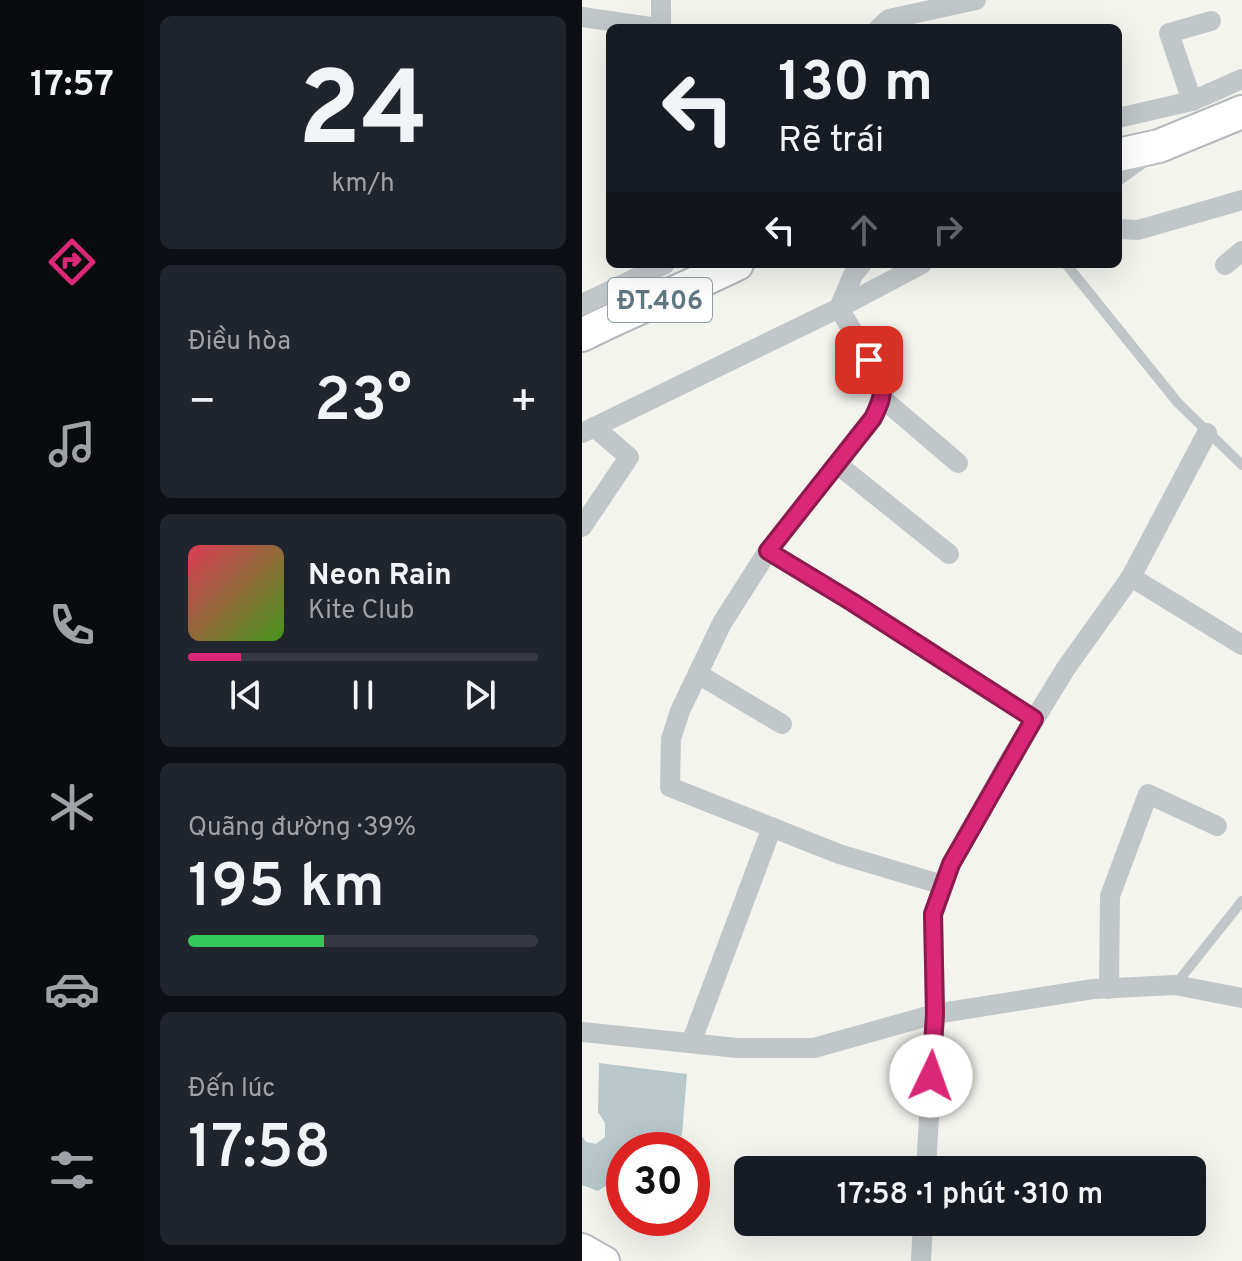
<!DOCTYPE html>
<html lang="vi">
<head>
<meta charset="utf-8">
<style>
  body { margin:0; font-family:Overpass,sans-serif; background:#20242c; color:#f1f3f6; height:100vh; display:flex; flex-direction:column; font-size:30px; white-space:nowrap }
  * { box-sizing:border-box; margin:0 }
  p { font-size:26px; color:#9ea1a6 }
  .icon { flex:none; width:44px; height:44px; fill:none; stroke:currentColor; stroke-width:2; stroke-linecap:round; stroke-linejoin:round }
  .map { position:relative; flex:1; overflow:hidden }
  .drawer { display:flex; flex-direction:column; gap:16px; padding:16px; background:#0d0f14; width:438px }
  .drawer>* { flex:none }
  .banner { position:absolute; left:24px; top:24px; width:516px; height:244px; border-radius:12px; box-shadow:0 8px 32px #0002; background:#171b24; color:#f1f3f6; overflow:hidden }
  .speed { position:absolute; left:24px; top:1132px; display:flex; gap:16px; font-size:40px; font-weight:700; text-align:center }
  .speed>* { display:grid; place-content:center; width:104px; height:104px; border-radius:50%; background:#171b24; box-shadow:0 8px 32px #0002; line-height:1 }
  .speed .limit { border:12px solid #d22; background:#fff; color:#111 }
  .pin { position:absolute; display:grid; place-items:center; width:68px; height:68px; color:#fff; margin:-34px; border-radius:16px; box-shadow:0 4px 12px #0006 }
  .me { position:absolute; width:88px; margin:-44px; rotate:3deg; stroke-linejoin:round; filter:drop-shadow(0 0 6px #0008) }
  .turn { display:flex; align-items:center; gap:28px; height:168px; padding:0 40px; font-size:36px }
  .turn .icon { width:104px; height:104px; stroke-width:2.5 }
  .turn b { display:block; font-size:56px; line-height:68px }
  .lanes { display:flex; align-items:center; height:76px; padding:0 40px; background:#0003; justify-content:center; gap:40px; direction:ltr }
  .lanes .off { opacity:.35 }
  .big { font-size:60px; font-weight:600; line-height:1.1 }
  .drawer .tile { flex:1; display:flex; flex-direction:column; justify-content:center; gap:12px; min-width:0; padding:0 28px; border-radius:12px; background:#20242c }
  .drawer .dial { align-items:center; gap:0 }
  .dial b { font-size:104px; line-height:1 }
  .song { display:flex; align-items:center; gap:24px }
  .cover { width:96px; height:96px; border-radius:12px; background:linear-gradient(135deg,hsl(350 70% 55%),hsl(100 70% 35%)) }
  .played { height:8px; border-radius:4px; background:linear-gradient(90deg,#db2777 15%,#363941 15%) }
  .keys { display:flex; justify-content:space-around; direction:ltr }
  .heat { display:flex; justify-content:space-between; align-items:center; font-size:44px; direction:ltr }
  .charge { height:12px; border-radius:6px; background:linear-gradient(90deg,#34c759 39%,#363941 0) }
  .trip { position:absolute; left:152px; top:1156px; width:472px; height:80px; border-radius:12px; background:#171b24; box-shadow:0 8px 32px #0002; font-weight:600; line-height:80px; text-align:center }
  main { display:flex; flex:1; min-height:0 }
  .menu { display:flex; flex-direction:column; width:144px; justify-content:space-around; align-items:center; background:#090b0e; color:#9ea1a6 }
  .menu .icon { width:56px; height:56px }
  .menu .on { color:#db2777 }
  .menu b { font-size:36px; color:#f1f3f6 }
  .map>svg:first-child { display:block }
  .water { fill:#b8c7ca }
  .lines { fill:none; stroke-linecap:round; stroke-linejoin:round }
  .secondary-casing { stroke:#b5bbbf; stroke-width:32 }
  .primary-casing { stroke:#b4b9bc; stroke-width:36 }
  .lane { stroke:#c1c6c8; stroke-width:10 }
  .street { stroke:#c1c6c8; stroke-width:20 }
  .secondary { stroke:#fff; stroke-width:28 }
  .primary { stroke:#fff; stroke-width:32 }
  .route-casing { stroke:#8e194d; stroke-width:20 }
  .route { stroke:#db2777; stroke-width:14 }
  .labels { text-anchor:middle; stroke-width:8; stroke-linejoin:round; paint-order:stroke }
  .shield { fill:#fff; stroke:#90a0a8; stroke-width:2 }
  .shield-label { font-size:26px; font-weight:bold; fill:#617783 }
</style>
</head>
<body>
<main>
<nav class="menu">
<b>17:57</b>
<svg class="icon on" aria-label="directions" viewBox="0 0 24 24"><path d="M12 3l9 9-9 9-9-9zM9 14v-3h6M13 9l2 2-2 2"/></svg>
<svg class="icon" aria-label="music" viewBox="0 0 24 24"><path d="M9 18V5l10-2v13"/><circle cx="6" cy="18" r="3"/><circle cx="16" cy="16" r="3"/></svg>
<svg class="icon" aria-label="phone" viewBox="0 0 24 24"><path d="M5 4h4l2 5-3 2q2 4 5 5l2-3 5 2v4C11 20 4 13 5 4z"/></svg>
<svg class="icon" aria-label="climate" viewBox="0 0 24 24"><path d="M12 3v18M4 7l16 10M4 17L20 7"/></svg>
<svg class="icon" aria-label="car" viewBox="0 0 24 24"><path d="M5 17H2v-5l4-1 3-4h7l3 4 3 1v5h-3M9 17h6M6 11h13"/><circle cx="7" cy="17" r="2"/><circle cx="17" cy="17" r="2"/></svg>
<svg class="icon" aria-label="filters" viewBox="0 0 24 24"><path d="M4 7h16M4 17h16"/><circle cx="9" cy="7" r="2"/><circle cx="15" cy="17" r="2"/></svg>
</nav>
<section class="drawer">
<div class="tile dial"><b>24</b><p>km/h</p></div>
<div class="tile"><p>Điều hòa</p>
<div class="heat"><a>−</a><b class="big">23°</b><a>+</a></div>
</div>
<div class="tile">
<div class="song"><i class="cover"></i><div><b>Neon Rain</b><p>Kite Club</p></div></div>
<div class="played"></div>
<div class="keys"><svg class="icon" aria-label="previous" viewBox="0 0 24 24"><path d="M18 5L8 12l10 7zM5 5v14"/></svg><svg class="icon" aria-label="pause" viewBox="0 0 24 24"><path d="M8 5v14M16 5v14"/></svg><svg class="icon" aria-label="next" viewBox="0 0 24 24"><path d="M6 5l10 7-10 7zM19 5v14"/></svg></div>
</div>
<div class="tile"><p>Quãng đường · 39%</p><b class="big">195 km</b><div class="charge"></div></div>
<div class="tile"><p>Đến lúc</p><b class="big">17:58</b></div>
</section>
<div class="map">
<svg width="660" height="1261" viewBox="0 0 660 1261">
  <rect width="100%" height="100%" fill="#f4f4ef"/>
  <path class="water" d="M 17,1063 L 105,1074 L 100,1135 L 78,1150 L 42,1150 L 42,1174 L 16,1191 L 0,1185 L 0,1136 L 4,1142 L 14,1144 L 23,1137 L 23,1123 L 16,1112 Z"/>
  <g class="lines">
    <g class="secondary-casing">
      <path id="secondary" d="M 0,1248 L 23,1261"/>
    </g>
    <g class="primary-casing">
      <g id="primary">
        <path d="M 536,155 L 577,146 L 660,112"/>
        <path d="M 0,335 C 51,309 104,289 155,264"/>
      </g>
    </g>
    <g class="lane">
      <path d="M 484,264 L 596,403 L 660,465"/>
      <path d="M 594,984 L 660,901"/>
    </g>
    <g class="street">
      <path d="M 0,17 L 75,28"/>
      <path d="M 79,28 L 79,0"/>
      <path d="M 297,28 L 307,19 L 394,0"/>
      <path d="M 610,101 L 587,33 L 629,21"/>
      <path d="M 536,118 L 610,101 L 660,79"/>
      <path d="M 536,175 L 564,155"/>
      <path d="M 536,229 L 556,230 L 660,200"/>
      <path d="M 280,264 L 271,275 L 257,308 L 302,385 L 301,399 L 291,418 L 186,551 L 140,623 L 98,711 L 89,739 L 88,787 L 257,854 L 361,885"/>
      <path d="M 643,265 L 660,251"/>
      <path d="M 0,304 L 83,264"/>
      <path d="M 301,399 L 376,463"/>
      <path d="M 0,433 L 257,308 L 340,264"/>
      <path d="M 255,464 L 367,554"/>
      <path d="M 0,527 L 47,457 L 12,427"/>
      <path d="M 186,551 L 270,602 L 452,719"/>
      <path d="M 549,577 L 660,645"/>
      <path d="M 116,674 L 200,724"/>
      <path d="M 527,989 L 528,896 L 566,794 L 635,826"/>
      <path d="M 0,1032 L 155,1048 L 232,1048 L 353,1014 L 511,989 L 593,985 L 660,998"/>
      <path d="M 109,1043 L 190,827"/>
      <path d="M 344,1170 L 353,1014 L 351,914 L 369,864 L 427,761 L 484,668 L 549,577 L 625,433"/>
      <path d="M 339,1261 L 341,1222"/>
    </g>
    <use href="#secondary" class="secondary"/>
    <use href="#primary" class="primary"/>
  </g>
  <g class="lines">
    <g class="route-casing">
      <path id="route" d="M 287,360 C 302,387 305,389 291,418 L 186,551 L 270,602 L 452,719 L 369,864 L 351,914 L 353,1014 L 349,1076"/>
    </g>
    <use href="#route" class="route"/>
  </g>
  <g class="labels">
    <rect class="shield" x="26" y="278" width="104" height="44" rx="6"/>
    <g class="shield-label">
      <text x="78" y="309">ĐT.406</text>
    </g>
  </g>
</svg>
<div class="speed"><div class="limit">30</div></div>
<div class="pin" style="left:287px;top:360px;background:#d93025"><svg class="icon" aria-label="arrive" viewBox="0 0 24 24"><path d="M6 21V4h12l-3 4 3 4H6"/></svg></div>
<svg class="me" style="left:349px;top:1076px" viewBox="-20 -20 40 40"><circle r="19" fill="#fff"/><path d="M0-13L10 11 0 6-10 11z" fill="#db2777"/></svg>
<div class="trip">17:58 · 1 phút · 310 m</div>
<div class="banner">
<div class="turn"><svg class="icon" aria-label="left" viewBox="0 0 24 24"><path d="M17 20v-9H6M10 6l-5 5 5 5"/></svg><div><b>130 m</b>Rẽ trái</div></div>
<div class="lanes"><svg class="icon" aria-label="left" viewBox="0 0 24 24"><path d="M17 20v-9H6M10 6l-5 5 5 5"/></svg><svg class="icon off" aria-label="ahead" viewBox="0 0 24 24"><path d="M12 20V5M6 11l6-6 6 6"/></svg><svg class="icon off" aria-label="right" viewBox="0 0 24 24"><path d="M7 20v-9h11M14 6l5 5-5 5"/></svg></div>
</div>
</div>
</main>
</body>
</html>
